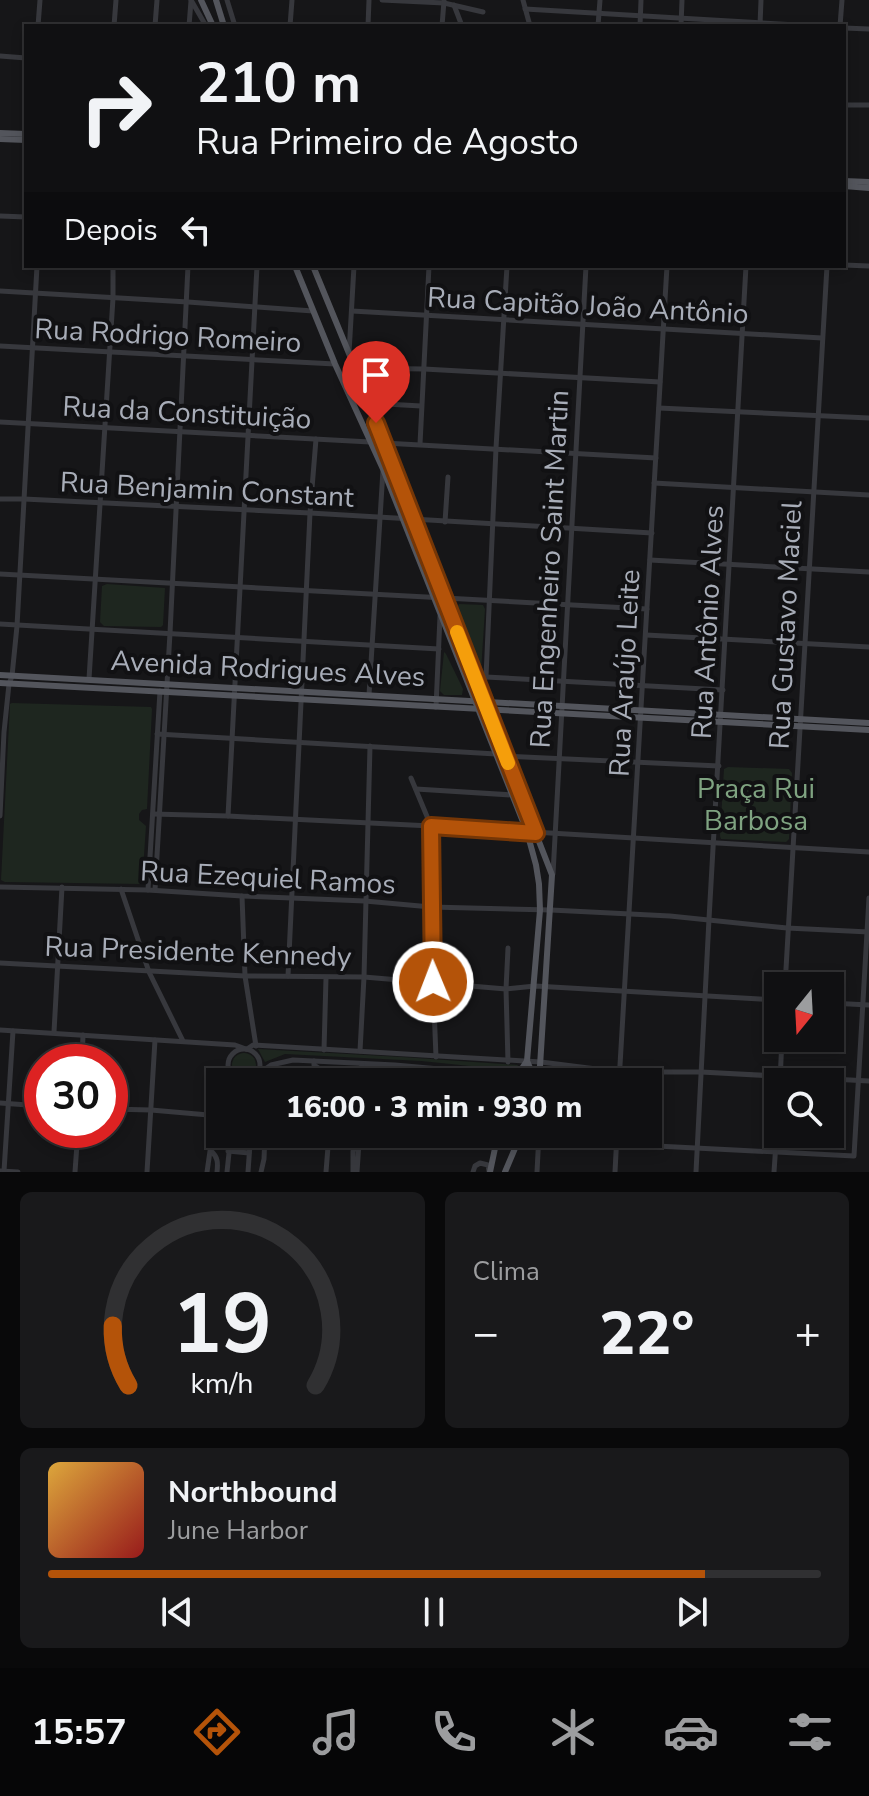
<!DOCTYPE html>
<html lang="pt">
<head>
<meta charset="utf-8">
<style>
  body { margin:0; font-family:"Nunito Sans",sans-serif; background:#19191b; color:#f1f3f6; height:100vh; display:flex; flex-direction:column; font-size:30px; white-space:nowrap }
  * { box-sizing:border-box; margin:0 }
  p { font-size:26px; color:#9c9d9f }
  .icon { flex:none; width:44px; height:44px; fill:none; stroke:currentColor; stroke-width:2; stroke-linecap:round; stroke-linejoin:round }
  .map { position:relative; height:1172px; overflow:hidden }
  .side { display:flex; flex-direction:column; gap:20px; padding:20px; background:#09090a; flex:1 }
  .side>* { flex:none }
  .guide { position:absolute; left:24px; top:24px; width:822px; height:244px; border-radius:0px; box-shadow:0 4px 12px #0003,0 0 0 2px #303032; background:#101012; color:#f1f3f6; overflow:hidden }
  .needle { width:52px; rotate:198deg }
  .tools { position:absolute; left:764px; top:972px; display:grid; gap:16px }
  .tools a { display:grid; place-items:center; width:80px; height:80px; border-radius:0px; background:#101012; box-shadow:0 4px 12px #0003,0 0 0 2px #303032; font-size:40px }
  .speed { position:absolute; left:24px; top:1044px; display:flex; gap:16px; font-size:40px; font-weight:700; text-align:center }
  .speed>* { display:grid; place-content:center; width:104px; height:104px; border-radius:50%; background:#101012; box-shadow:0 4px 12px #0003,0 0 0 2px #303032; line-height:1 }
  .speed .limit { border:12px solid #d22; background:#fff; color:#111 }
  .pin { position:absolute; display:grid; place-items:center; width:68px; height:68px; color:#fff; margin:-82px -34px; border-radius:50% 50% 50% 0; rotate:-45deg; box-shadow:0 0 8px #0007 }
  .pin .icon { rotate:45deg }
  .me { position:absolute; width:88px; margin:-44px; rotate:359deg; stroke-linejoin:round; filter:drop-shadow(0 0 6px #0008) }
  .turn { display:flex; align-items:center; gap:28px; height:168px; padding:0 40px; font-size:36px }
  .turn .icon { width:104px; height:104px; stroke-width:2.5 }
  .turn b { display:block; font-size:56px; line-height:68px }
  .then { display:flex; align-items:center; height:76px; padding:0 40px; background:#0003; gap:16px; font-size:30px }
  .big { font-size:60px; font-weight:800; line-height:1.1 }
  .side .card { flex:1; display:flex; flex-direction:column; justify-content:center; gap:12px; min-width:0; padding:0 28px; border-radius:12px; background:#19191b }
  .side .dial { align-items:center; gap:0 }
  .dial svg { height:208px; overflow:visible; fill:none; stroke:#303032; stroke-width:7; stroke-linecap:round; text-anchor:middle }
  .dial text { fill:#f1f3f6; stroke:none }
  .song { display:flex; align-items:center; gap:24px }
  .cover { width:96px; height:96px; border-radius:12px; background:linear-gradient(135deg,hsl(40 70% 55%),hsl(0 70% 35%)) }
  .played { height:8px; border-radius:4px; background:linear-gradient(90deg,#b45309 85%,#303032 85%) }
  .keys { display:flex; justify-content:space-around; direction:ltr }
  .heat { display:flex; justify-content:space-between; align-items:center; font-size:44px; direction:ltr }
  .side .tiles { flex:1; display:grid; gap:20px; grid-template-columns:1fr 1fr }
  .card:last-child { grid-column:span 2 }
  .trip { position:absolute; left:206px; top:1068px; width:456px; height:80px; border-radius:0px; background:#101012; box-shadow:0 4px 12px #0003,0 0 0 2px #303032; font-weight:800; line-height:80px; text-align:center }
  .tab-bar { display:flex; height:128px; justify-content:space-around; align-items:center; background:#060607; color:#9c9d9f }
  .tab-bar .icon { width:56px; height:56px }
  .tab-bar .on { color:#b45309 }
  .tab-bar b { font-size:36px; color:#f1f3f6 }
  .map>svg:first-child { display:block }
  .green { fill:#1e261f }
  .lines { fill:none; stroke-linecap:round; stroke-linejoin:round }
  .minor { stroke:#37383d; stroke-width:5 }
  .major { stroke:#53555c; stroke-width:6 }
  .route-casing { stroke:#753606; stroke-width:20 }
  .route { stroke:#b45309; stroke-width:14 }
  .slow { stroke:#f59e0b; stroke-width:14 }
  .labels { text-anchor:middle; stroke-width:8; stroke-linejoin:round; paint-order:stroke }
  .street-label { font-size:28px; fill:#a8adb8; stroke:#111113 }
  .park-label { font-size:28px; fill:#7fa381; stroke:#111113 }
</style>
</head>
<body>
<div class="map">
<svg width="869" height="1172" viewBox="0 0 869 1172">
  <rect width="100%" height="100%" fill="#161618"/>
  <g class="green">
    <path d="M 107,584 L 165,588 L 163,625 L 161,627 L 104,626 L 100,622 L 102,586 Z"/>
    <path d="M 459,604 L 483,605 L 485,609 L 481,672 L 479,673 L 477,669 L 455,611 Z"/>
    <path d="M 444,652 L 446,654 L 463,689 L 462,695 L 444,695 L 440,691 Z"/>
    <path d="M 12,703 L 151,707 L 152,709 L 147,809 L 142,810 L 139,814 L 139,820 L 146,826 L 142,884 L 5,882 L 1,880 L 10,704 Z"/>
    <path d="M 728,767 L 789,769 L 792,773 L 789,839 L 786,842 L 721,839 L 720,836 L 724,769 Z"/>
    <path d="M 258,1049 L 402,1057 L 518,1065 L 509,1082 L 504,1082 L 501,1076 L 490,1068 L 421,1061 L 285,1054 L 265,1062 Z"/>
    <circle cx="244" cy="1065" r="12"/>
  </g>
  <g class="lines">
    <g class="minor">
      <path d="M 191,0 L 206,26"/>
      <path d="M 227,0 L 235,26"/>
      <path d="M 382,0 L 444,3 L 483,12"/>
      <path d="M 523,0 L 530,26"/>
      <path d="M 454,5 L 462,26"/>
      <path d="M 525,9 L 814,26"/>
      <path d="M 760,25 L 761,0"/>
      <path d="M 38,26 L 40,0"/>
      <path d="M 114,26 L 116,0"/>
      <path d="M 155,26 L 157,0"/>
      <path d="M 189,26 L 191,1"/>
      <path d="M 290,26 L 292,0"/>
      <path d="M 368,26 L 369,0"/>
      <path d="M 442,26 L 444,1"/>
      <path d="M 598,26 L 600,0"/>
      <path d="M 640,26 L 641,0"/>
      <path d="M 681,26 L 682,0"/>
      <path d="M 840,26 L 842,0"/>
      <path d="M 844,28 L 869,29"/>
      <path d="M 0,56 L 26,58"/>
      <path d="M 844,105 L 869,105"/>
      <path d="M 0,216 L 26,217"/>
      <path d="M 844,265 L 869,266"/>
      <path d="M 0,291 L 188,302 L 313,311"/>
      <path d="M 352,311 L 822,338"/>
      <path d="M 0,346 L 335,364"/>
      <path d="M 349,353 L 354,266"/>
      <path d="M 355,368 L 424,369 L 660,382"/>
      <path d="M 368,403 L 421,406"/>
      <path d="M 659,408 L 869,418"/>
      <path d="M 0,422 L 370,442"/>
      <path d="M 384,443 L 656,458"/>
      <path d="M 420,444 L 429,266"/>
      <path d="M 654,483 L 869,495"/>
      <path d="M 0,499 L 24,499 L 310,513 L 652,533"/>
      <path d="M 445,522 L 448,477"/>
      <path d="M 650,560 L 869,572"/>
      <path d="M 0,574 L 647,609"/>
      <path d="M 0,624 L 439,649"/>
      <path d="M 646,635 L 869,647"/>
      <path d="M 486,677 L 723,690"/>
      <path d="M 89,679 L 113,298 L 113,266"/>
      <path d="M 478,685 L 486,677 L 496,448 L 507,266"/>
      <path d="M 369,695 L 383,470"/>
      <path d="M 436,707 L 440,616"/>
      <path d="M 157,734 L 496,754"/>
      <path d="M 505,756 L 719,766"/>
      <path d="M 411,778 L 431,826 L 433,982 L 436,1057"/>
      <path d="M 416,789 L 512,795"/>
      <path d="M 153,814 L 228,816 L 431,826 L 869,852"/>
      <path d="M 0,816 L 4,732 L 9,684 L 12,676 L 17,626 L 37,266"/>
      <path d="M 228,816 L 257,266"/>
      <path d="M 553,874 L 586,266"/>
      <path d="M 0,887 L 148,890 L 242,896 L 365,901 L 431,907 L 551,910 L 670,916 L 787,928 L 869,932"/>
      <path d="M 121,889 L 149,972 L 183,1041"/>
      <path d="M 148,890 L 160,691"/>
      <path d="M 155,890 L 170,633 L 188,266"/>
      <path d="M 242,896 L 245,976 L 256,1046"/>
      <path d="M 508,948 L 506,989 L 508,1062"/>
      <path d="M 0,963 L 245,976 L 364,977 L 506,989 L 535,986 L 778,1000"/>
      <path d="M 288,976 L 310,513 L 316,439"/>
      <path d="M 785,986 L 827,266"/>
      <path d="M 830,1003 L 869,1005"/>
      <path d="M 0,1030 L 235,1045 L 246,1049"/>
      <path d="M 54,1032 L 62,887"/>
      <path d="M 247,1049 L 253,1045 L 541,1062 L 620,1072 L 701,1072 L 869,1081"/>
      <circle cx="244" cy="1065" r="16"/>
      <path d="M 324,1050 L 326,978"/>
      <path d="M 360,1051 L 364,977 L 370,746"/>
      <path d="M 314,1061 L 314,1065 L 320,1069 L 336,1073 L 337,1082"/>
      <path d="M 82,1062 L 83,1035"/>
      <path d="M 254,1077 L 271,1065 L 293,1060 L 395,1065 L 484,1073 L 493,1076 L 499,1082"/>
      <path d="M 224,1082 L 229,1069"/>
      <path d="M 274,1082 L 281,1076 L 328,1078 L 327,1082"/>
      <path d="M 347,1082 L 353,1077 L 357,1079 L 356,1082"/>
      <path d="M 359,1082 L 362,1064"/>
      <path d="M 619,1082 L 667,266"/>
      <path d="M 780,1082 L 782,1038"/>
      <path d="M 0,1103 L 42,1106"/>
      <path d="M 110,1109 L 151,1110 L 220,1116"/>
      <path d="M 520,1135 L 539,1140 L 854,1156 L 869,898"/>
      <path d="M 229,1143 L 250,1144 L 253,1134"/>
      <path d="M 211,1151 C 218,1157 218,1163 217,1172"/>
      <path d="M 228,1151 L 249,1153"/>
      <path d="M 0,1171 L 18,1172"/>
      <path d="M 4,1171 L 13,1031"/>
      <path d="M 75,1172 L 78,1130"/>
      <path d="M 147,1172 L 155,1040"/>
      <path d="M 207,1172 L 215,1116 L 220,1098"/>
      <path d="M 227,1172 L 231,1134"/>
      <path d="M 248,1172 L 250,1144"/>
      <path d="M 261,1172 L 264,1159 L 265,1134"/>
      <path d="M 326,1172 L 329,1134"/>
      <path d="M 353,1172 L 353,1151 L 359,1143 L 357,1172"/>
      <path d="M 473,1172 L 475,1166 L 480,1163 L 488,1165 L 489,1171"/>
      <path d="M 537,1172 L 539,1134"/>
      <path d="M 615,1172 L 617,1134"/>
      <path d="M 696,1172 L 709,919 L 746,266"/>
      <path d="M 774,1172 L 778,1114"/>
    </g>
    <g class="major">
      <path d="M 201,0 L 213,26"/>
      <path d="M 216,0 L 224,26"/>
      <path d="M 0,133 L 26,134"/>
      <path d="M 0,139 L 26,140"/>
      <path d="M 844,181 L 869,182"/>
      <path d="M 844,186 L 869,188"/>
      <path d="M 295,266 L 335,364 L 383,469 L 527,832 L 536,865 L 539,884 L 540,910 L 527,1061 L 513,1082"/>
      <path d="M 313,266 L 355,368 L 552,875 L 539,1082"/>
      <path d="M 0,675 L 869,723"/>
      <path d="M 0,683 L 869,730"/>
      <path d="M 527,1061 L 536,1082"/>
      <path d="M 490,1172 L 498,1134"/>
      <path d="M 505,1172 L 521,1134"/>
    </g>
  </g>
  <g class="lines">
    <g class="route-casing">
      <path id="route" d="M 376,423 L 536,833 L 431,826 L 433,982"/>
    </g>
    <use href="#route" class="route"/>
    <path class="slow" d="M 457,632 L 508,763"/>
  </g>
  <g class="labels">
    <g class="street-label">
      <text transform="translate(588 305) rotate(3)" y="10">Rua Capitão João Antônio</text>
      <text transform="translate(168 335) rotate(3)" y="10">Rua Rodrigo Romeiro</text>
      <text transform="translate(187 412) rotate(3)" y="10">Rua da Constituição</text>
      <text transform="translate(207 489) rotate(3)" y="10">Rua Benjamin Constant</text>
      <text transform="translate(549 569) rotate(-87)" y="10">Rua Engenheiro Saint Martin</text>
      <text transform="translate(707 622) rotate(-87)" y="10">Rua Antônio Alves</text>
      <text transform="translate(785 625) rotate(-87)" y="10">Rua Gustavo Maciel</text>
      <text transform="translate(268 668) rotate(3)" y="10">Avenida Rodrigues Alves</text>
      <text transform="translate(624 673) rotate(-87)" y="10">Rua Araújo Leite</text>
      <text transform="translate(268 877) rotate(3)" y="10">Rua Ezequiel Ramos</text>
      <text transform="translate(198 951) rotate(2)" y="10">Rua Presidente Kennedy</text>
    </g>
    <g class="park-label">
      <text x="756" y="798">Praça Rui<tspan x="756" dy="32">Barbosa</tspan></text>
    </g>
  </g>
</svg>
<div class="tools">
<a><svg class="needle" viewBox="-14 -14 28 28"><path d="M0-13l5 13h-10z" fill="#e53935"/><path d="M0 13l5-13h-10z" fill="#9c9d9f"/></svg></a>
<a><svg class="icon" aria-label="search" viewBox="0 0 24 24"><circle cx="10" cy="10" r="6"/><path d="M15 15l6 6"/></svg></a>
</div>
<div class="speed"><div class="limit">30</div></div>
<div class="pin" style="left:376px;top:423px;background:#d93025"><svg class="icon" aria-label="arrive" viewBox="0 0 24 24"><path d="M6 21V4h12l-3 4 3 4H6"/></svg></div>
<svg class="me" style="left:433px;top:982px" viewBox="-20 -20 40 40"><circle r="17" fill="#b45309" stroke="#fff" stroke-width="3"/><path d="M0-11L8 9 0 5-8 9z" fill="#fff"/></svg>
<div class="trip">16:00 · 3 min · 930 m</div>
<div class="guide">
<div class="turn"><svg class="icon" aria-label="right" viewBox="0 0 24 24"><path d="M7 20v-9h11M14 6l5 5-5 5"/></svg><div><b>210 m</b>Rua Primeiro de Agosto</div></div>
<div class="then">Depois<svg class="icon" aria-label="left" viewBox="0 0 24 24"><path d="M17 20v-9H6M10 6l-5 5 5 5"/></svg></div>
</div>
</div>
<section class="side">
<div class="tiles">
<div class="card dial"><svg viewBox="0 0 100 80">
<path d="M14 69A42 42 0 1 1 86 69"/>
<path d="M14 69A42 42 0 0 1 8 46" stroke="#b45309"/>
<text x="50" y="56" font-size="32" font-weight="700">19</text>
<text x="50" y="72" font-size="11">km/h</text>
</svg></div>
<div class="card"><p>Clima</p>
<div class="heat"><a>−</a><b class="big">22°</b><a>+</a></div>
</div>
<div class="card">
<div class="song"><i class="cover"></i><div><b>Northbound</b><p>June Harbor</p></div></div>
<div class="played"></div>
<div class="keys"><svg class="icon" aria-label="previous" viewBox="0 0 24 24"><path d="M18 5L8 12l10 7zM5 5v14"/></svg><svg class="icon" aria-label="pause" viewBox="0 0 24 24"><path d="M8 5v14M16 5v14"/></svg><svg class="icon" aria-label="next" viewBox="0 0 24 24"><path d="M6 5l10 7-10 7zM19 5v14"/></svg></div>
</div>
</div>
</section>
<nav class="tab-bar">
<b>15:57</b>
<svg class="icon on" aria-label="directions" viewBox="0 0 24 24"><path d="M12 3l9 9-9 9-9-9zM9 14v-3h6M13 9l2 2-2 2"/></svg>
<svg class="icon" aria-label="music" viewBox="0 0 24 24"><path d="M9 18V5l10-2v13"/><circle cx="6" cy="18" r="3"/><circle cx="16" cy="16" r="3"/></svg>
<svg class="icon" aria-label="phone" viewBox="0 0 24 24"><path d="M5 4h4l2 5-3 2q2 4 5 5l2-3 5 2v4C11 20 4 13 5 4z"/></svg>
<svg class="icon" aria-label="climate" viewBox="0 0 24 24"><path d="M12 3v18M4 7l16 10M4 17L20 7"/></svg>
<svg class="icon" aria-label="car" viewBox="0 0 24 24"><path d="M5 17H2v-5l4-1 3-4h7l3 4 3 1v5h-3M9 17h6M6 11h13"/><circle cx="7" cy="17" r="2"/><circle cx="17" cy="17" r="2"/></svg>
<svg class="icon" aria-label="filters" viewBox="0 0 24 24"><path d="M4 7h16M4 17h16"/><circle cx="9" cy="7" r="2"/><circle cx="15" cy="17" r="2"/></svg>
</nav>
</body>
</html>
